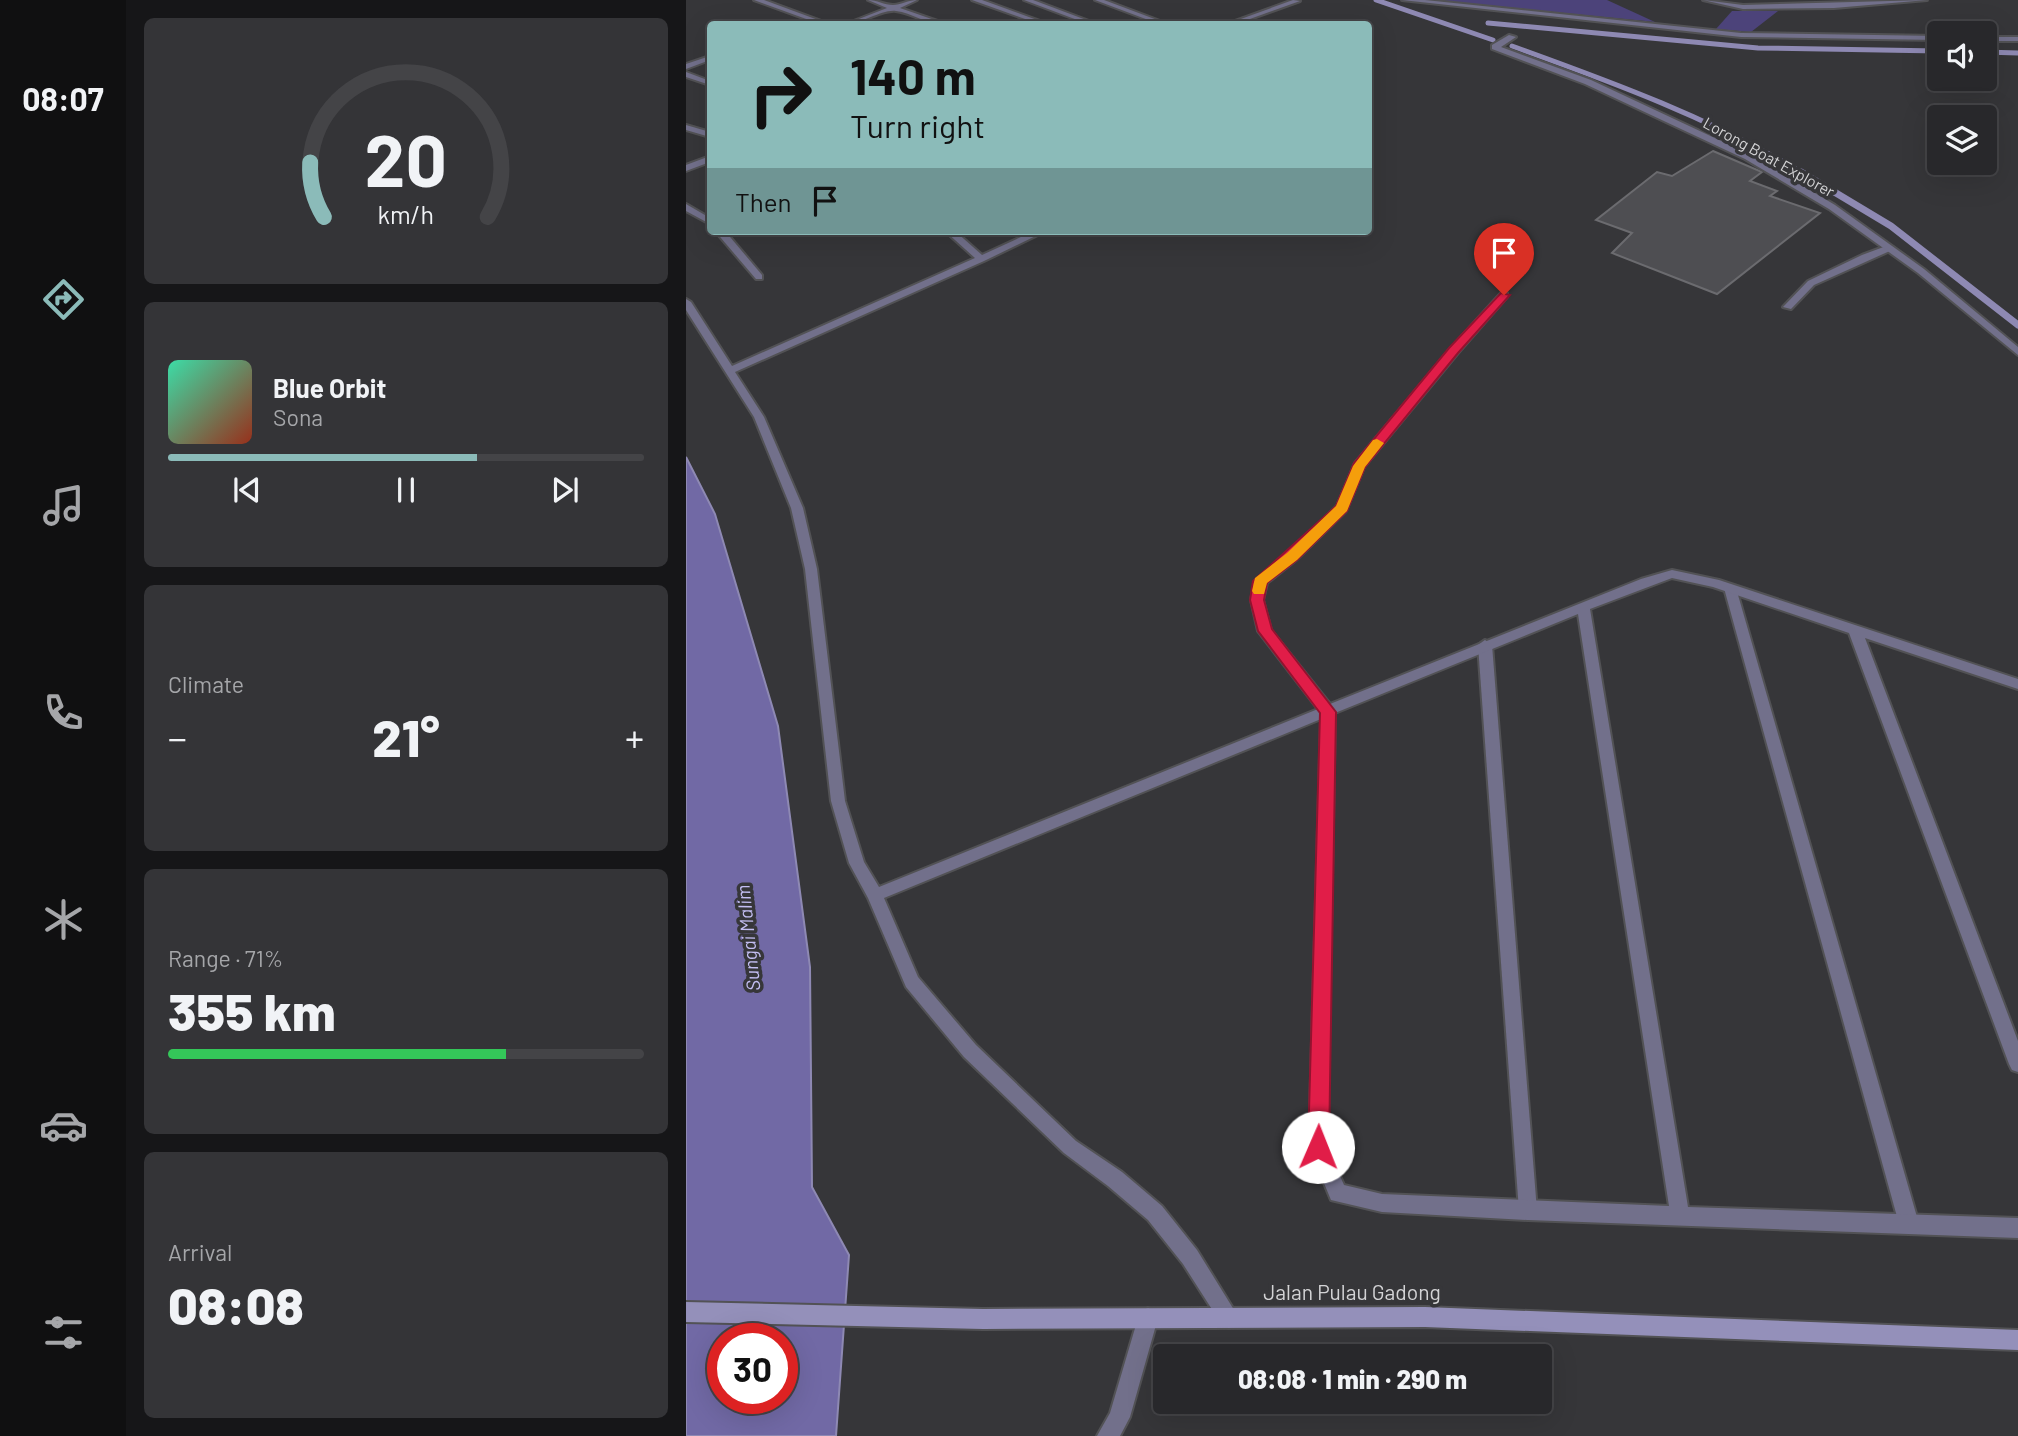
<!DOCTYPE html>
<html lang="en">
<head>
<meta charset="utf-8">
<style>
  body { margin:0; font-family:Barlow,sans-serif; background:#343437; color:#f1f3f6; height:100vh; display:flex; flex-direction:column; font-size:26px; white-space:nowrap }
  * { box-sizing:border-box; margin:0 }
  p { font-size:23px; color:#a5a6a9 }
  .icon { flex:none; width:38px; height:38px; fill:none; stroke:currentColor; stroke-width:2; stroke-linecap:round; stroke-linejoin:round }
  .map { position:relative; flex:1; overflow:hidden }
  .panel { display:flex; flex-direction:column; gap:18px; padding:18px; background:#161618; width:560px }
  .panel>* { flex:none }
  .banner { position:absolute; left:21px; top:21px; width:665px; height:214px; border-radius:7px; box-shadow:0 7px 28px #0002,0 0 0 2px #444447; background:#8bbbb9; color:#111; overflow:hidden }
  .buttons { position:absolute; left:1241px; top:21px; display:grid; gap:14px }
  .buttons a { display:grid; place-items:center; width:70px; height:70px; border-radius:7px; background:#28282b; box-shadow:0 7px 28px #0002,0 0 0 2px #444447; font-size:35px }
  .speed { position:absolute; left:21px; top:1323px; display:flex; gap:14px; font-size:35px; font-weight:700; text-align:center }
  .speed>* { display:grid; place-content:center; width:91px; height:91px; border-radius:50%; background:#28282b; box-shadow:0 7px 28px #0002,0 0 0 2px #444447; line-height:1 }
  .speed .limit { border:10px solid #d22; background:#fff; color:#111 }
  .pin { position:absolute; display:grid; place-items:center; width:60px; height:60px; color:#fff; margin:-72px -30px; border-radius:50% 50% 50% 0; rotate:-45deg; box-shadow:0 0 7px #0007 }
  .pin .icon { rotate:45deg }
  .me { position:absolute; width:77px; margin:-38px; rotate:1deg; stroke-linejoin:round; filter:drop-shadow(0 0 5px #0008) }
  .turn { display:flex; align-items:center; gap:24px; height:147px; padding:0 28px; font-size:32px }
  .turn .icon { width:91px; height:91px; stroke-width:2.5 }
  .turn b { display:block; font-size:49px; line-height:60px }
  .then { display:flex; align-items:center; height:66px; padding:0 28px; background:#0003; gap:14px; font-size:26px }
  .big { font-size:52px; font-weight:800; line-height:1.1 }
  .panel .tile { flex:1; display:flex; flex-direction:column; justify-content:center; gap:10px; min-width:0; padding:0 24px; border-radius:10px; background:#343437 }
  .panel .dial { align-items:center; gap:0 }
  .dial svg { height:182px; overflow:visible; fill:none; stroke:#444447; stroke-width:7; stroke-linecap:round; text-anchor:middle }
  .dial text { fill:#f1f3f6; stroke:none }
  .song { display:flex; align-items:center; gap:21px }
  .cover { width:84px; height:84px; border-radius:10px; background:linear-gradient(135deg,hsl(160 70% 55%),hsl(10 70% 35%)) }
  .played { height:7px; border-radius:4px; background:linear-gradient(90deg,#8bbbb9 65%,#444447 65%) }
  .keys { display:flex; justify-content:space-around; direction:ltr }
  .heat { display:flex; justify-content:space-between; align-items:center; font-size:38px; direction:ltr }
  .charge { height:10px; border-radius:5px; background:linear-gradient(90deg,#34c759 71%,#444447 0) }
  .trip { position:absolute; left:467px; top:1344px; width:399px; height:70px; border-radius:7px; background:#28282b; box-shadow:0 7px 28px #0002,0 0 0 2px #444447; font-weight:800; line-height:70px; text-align:center }
  main { display:flex; flex:1; min-height:0 }
  .tabs { display:flex; flex-direction:column; width:126px; justify-content:space-around; align-items:center; background:#101011; color:#a5a6a9 }
  .tabs .icon { width:49px; height:49px }
  .tabs .on { color:#8bbbb9 }
  .tabs b { font-size:32px; color:#f1f3f6 }
  .map>svg:first-child { display:block }
  .green { fill:#4c437a }
  .water { fill:#7169a5; stroke:#8e89b3; stroke-width:2; fill-rule:evenodd }
  .lines { fill:none; stroke-linecap:round; stroke-linejoin:round }
  .stream-far1 { stroke:#8e89b3; stroke-width:5 }
  .stream { stroke:#8e89b3; stroke-width:7 }
  .building { fill:#4e4e52; stroke:#6b6b6f; stroke-width:2 }
  .service-casing { stroke:#525255; stroke-width:4 }
  .minor-casing { stroke:#525255; stroke-width:4 }
  .secondary-casing { stroke:#525255; stroke-width:4 }
  .service { fill:#72708b; fill-rule:evenodd }
  .minor { fill:#72708b; fill-rule:evenodd }
  .secondary { fill:#9490ba; fill-rule:evenodd }
  .route { fill:#e11d48; stroke:#92132f; stroke-width:2 }
  .slow { fill:#f59e0b }
  .labels { text-anchor:middle; stroke-width:7; stroke-linejoin:round; paint-order:stroke }
  .far-street-label { font-size:16px; fill:#d3d3d5; stroke:#363639 }
  .water-label { font-size:19px; font-style:italic; fill:#c3bef2; stroke:#363639 }
  .near-street-label { font-size:21px; fill:#d3d3d5; stroke:#363639 }
</style>
</head>
<body>
<main>
<nav class="tabs">
<b>08:07</b>
<svg class="icon on" aria-label="directions" viewBox="0 0 24 24"><path d="M12 3l9 9-9 9-9-9zM9 14v-3h6M13 9l2 2-2 2"/></svg>
<svg class="icon" aria-label="music" viewBox="0 0 24 24"><path d="M9 18V5l10-2v13"/><circle cx="6" cy="18" r="3"/><circle cx="16" cy="16" r="3"/></svg>
<svg class="icon" aria-label="phone" viewBox="0 0 24 24"><path d="M5 4h4l2 5-3 2q2 4 5 5l2-3 5 2v4C11 20 4 13 5 4z"/></svg>
<svg class="icon" aria-label="climate" viewBox="0 0 24 24"><path d="M12 3v18M4 7l16 10M4 17L20 7"/></svg>
<svg class="icon" aria-label="car" viewBox="0 0 24 24"><path d="M5 17H2v-5l4-1 3-4h7l3 4 3 1v5h-3M9 17h6M6 11h13"/><circle cx="7" cy="17" r="2"/><circle cx="17" cy="17" r="2"/></svg>
<svg class="icon" aria-label="filters" viewBox="0 0 24 24"><path d="M4 7h16M4 17h16"/><circle cx="9" cy="7" r="2"/><circle cx="15" cy="17" r="2"/></svg>
</nav>
<section class="panel">
<div class="tile dial"><svg viewBox="0 0 100 80">
<path d="M14 69A42 42 0 1 1 86 69"/>
<path d="M14 69A42 42 0 0 1 8 45" stroke="#8bbbb9"/>
<text x="50" y="56" font-size="32" font-weight="700">20</text>
<text x="50" y="72" font-size="11">km/h</text>
</svg></div>
<div class="tile">
<div class="song"><i class="cover"></i><div><b>Blue Orbit</b><p>Sona</p></div></div>
<div class="played"></div>
<div class="keys"><svg class="icon" aria-label="previous" viewBox="0 0 24 24"><path d="M18 5L8 12l10 7zM5 5v14"/></svg><svg class="icon" aria-label="pause" viewBox="0 0 24 24"><path d="M8 5v14M16 5v14"/></svg><svg class="icon" aria-label="next" viewBox="0 0 24 24"><path d="M6 5l10 7-10 7zM19 5v14"/></svg></div>
</div>
<div class="tile"><p>Climate</p>
<div class="heat"><a>−</a><b class="big">21°</b><a>+</a></div>
</div>
<div class="tile"><p>Range · 71%</p><b class="big">355 km</b><div class="charge"></div></div>
<div class="tile"><p>Arrival</p><b class="big">08:08</b></div>
</section>
<div class="map">
<svg width="1332" height="1436" viewBox="0 0 1332 1436">
  <rect width="100%" height="100%" fill="#363639"/>
  <g class="green">
    <path d="M 749,0 L 921,0 L 969,22 Z"/>
    <path d="M 1046,11 L 1092,11 L 1065,32 L 1030,29 Z"/>
  </g>
  <path class="water" d="M 0,457 L 29,514 L 92,726 L 124,967 L 126,1187 L 163,1255 L 150,1436 L 0,1436 ZM 37,1339 L 96,1339 L 96,1398 L 37,1398 Z"/>
  <g class="lines">
    <g class="stream-far1">
      <path d="M 690,0 L 807,40"/>
      <path d="M 802,23 L 1072,48 L 1253,51"/>
      <path d="M 826,46 C 926,82 1027,119 1118,174"/>
      <path d="M 1298,52 L 1332,53"/>
    </g>
    <path class="stream" d="M 1115,172 L 1205,226 L 1332,325"/>
  </g>
  <path class="building" d="M 1027,151 L 1076,172 L 1064,181 L 1091,191 L 1084,196 L 1134,213 L 1031,294 L 926,253 L 946,233 L 910,220 L 971,172 L 986,176 Z"/>
  <g class="lines">
    <g class="service-casing">
      <g id="service">
        <path d="M 182,0 C 191,0 198,5 207,5 C 214,5 223,0 231,0 L 214,8 L 260,24 C 242,26 227,13 210,11 C 196,9 176,24 160,24 L 201,8 Z"/>
        <path d="M 24,56 L 24,60 L 0,69 L 0,64 Z"/>
        <path d="M 0,125 L 24,132 L 24,137 L 0,130 Z"/>
        <path d="M 1203,245 L 1208,248 L 1206,250 L 1128,285 L 1105,309 L 1097,307 L 1122,281 L 1176,255 Z"/>
        <path d="M 1044,584 L 1050,588 L 1233,1224 L 1230,1231 L 1223,1234 L 1216,1231 L 1213,1224 L 1038,588 Z"/>
        <path d="M 799,640 L 806,645 L 851,1211 L 849,1218 L 842,1220 L 835,1218 L 833,1211 L 792,645 Z"/>
      </g>
    </g>
    <g class="minor-casing">
      <g id="minor">
        <path d="M 68,0 L 78,0 L 143,24 L 134,24 Z"/>
        <path d="M 286,0 L 296,0 L 362,24 L 353,24 Z"/>
        <path d="M 338,0 L 347,0 L 411,24 L 402,24 Z"/>
        <path d="M 409,0 L 418,0 L 482,24 L 473,24 Z"/>
        <path d="M 607,0 L 614,1 L 550,24 L 541,24 Z"/>
        <path d="M 716,0 L 739,0 L 1055,33 L 1253,36 L 1253,40 L 1055,37 Z"/>
        <path d="M 1017,0 L 1057,5 L 1241,0 L 1148,8 L 1057,9 Z"/>
        <path d="M 823,35 L 830,37 L 815,47 L 905,80 L 1065,155 L 1149,205 L 1238,269 L 1332,347 L 1332,355 L 1232,273 L 1143,209 L 1059,159 L 899,84 L 806,49 L 806,45 Z"/>
        <rect x="1298" y="37" width="34" height="4"/>
        <path d="M 0,72 L 24,81 L 24,85 L 0,77 Z"/>
        <path d="M 24,156 L 24,162 L 0,171 L 0,165 Z"/>
        <path d="M 0,204 L 24,218 L 24,224 L 0,211 Z"/>
        <path d="M 29,231 L 39,231 L 76,275 L 76,279 L 70,279 Z"/>
        <path d="M 259,231 L 269,231 L 296,255 L 348,231 L 360,231 L 298,261 L 49,372 L 78,417 L 117,508 L 131,569 L 159,801 L 178,862 L 193,887 L 632,709 L 572,631 L 565,600 L 569,581 L 602,554 L 651,506 L 669,463 L 764,349 L 815,293 L 821,293 L 821,297 L 772,353 L 678,467 L 660,511 L 610,560 L 581,583 L 577,600 L 585,630 L 644,704 L 955,579 L 986,570 L 1033,580 L 1332,679 L 1332,689 L 1179,638 L 1332,1041 L 1332,1072 L 1326,1070 L 1323,1064 L 1163,633 L 1027,587 L 986,578 L 904,609 L 1002,1207 L 1332,1218 L 1332,1238 L 842,1220 L 696,1212 L 645,1200 L 623,1147 L 635,719 L 198,898 L 232,977 L 290,1045 L 390,1141 L 436,1172 L 476,1206 L 511,1250 L 553,1318 L 550,1325 L 543,1328 L 536,1325 L 497,1264 L 462,1220 L 422,1186 L 378,1153 L 278,1057 L 220,987 L 182,898 L 163,863 L 145,801 L 119,569 L 105,508 L 68,417 L 0,310 L 0,299 L 5,302 L 46,366 L 289,258 ZM 892,614 L 983,1206 L 696,1194 L 658,1185 L 641,1147 L 649,713 Z"/>
        <path d="M 462,1308 L 469,1311 L 472,1318 L 444,1417 L 434,1436 L 411,1436 L 424,1413 L 452,1318 L 455,1311 Z"/>
      </g>
    </g>
    <g class="secondary-casing">
      <path id="secondary" d="M 0,1302 L 297,1309 L 739,1307 L 1332,1330 L 1332,1350 L 739,1327 L 297,1329 L 0,1322 Z"/>
    </g>
    <use href="#service" class="service"/>
    <use href="#minor" class="minor"/>
    <use href="#secondary" class="secondary"/>
  </g>
  <path class="route" d="M 815,293 L 824,295 L 772,353 L 679,467 L 661,511 L 611,560 L 581,583 L 578,600 L 586,629 L 650,712 L 643,1147 L 640,1155 L 632,1158 L 625,1155 L 622,1147 L 634,713 L 572,631 L 564,600 L 567,581 L 650,506 L 668,463 L 763,348 Z"/>
  <path class="slow" d="M 691,439 L 698,443 L 679,467 L 661,511 L 611,560 L 581,583 L 578,594 L 568,594 L 566,591 L 569,578 L 601,553 L 650,506 L 667,466 L 687,440 Z"/>
  <g class="labels">
    <g class="far-street-label">
      <text transform="translate(1083 157) rotate(29)" y="6">Lorong Boat Explorer</text>
    </g>
    <g class="water-label">
      <text transform="translate(62 938) rotate(-96)" y="7">Sungai Malim</text>
    </g>
    <g class="near-street-label">
      <text x="666" y="1300">Jalan Pulau Gadong</text>
    </g>
  </g>
</svg>
<div class="buttons">
<a><svg class="icon" aria-label="sound" viewBox="0 0 24 24"><path d="M4 9h4l5-4v14l-5-4H4zM17 9q2 3 0 6"/></svg></a>
<a><svg class="icon" aria-label="layers" viewBox="0 0 24 24"><path d="M12 4l9 5-9 5-9-5zM3 14l9 5 9-5"/></svg></a>
</div>
<div class="speed"><div class="limit">30</div></div>
<div class="pin" style="left:818px;top:295px;background:#d93025"><svg class="icon" aria-label="arrive" viewBox="0 0 24 24"><path d="M6 21V4h12l-3 4 3 4H6"/></svg></div>
<svg class="me" style="left:632px;top:1147px" viewBox="-20 -20 40 40"><circle r="19" fill="#fff"/><path d="M0-13L10 11 0 6-10 11z" fill="#e11d48"/></svg>
<div class="trip">08:08 · 1 min · 290 m</div>
<div class="banner">
<div class="turn"><svg class="icon" aria-label="right" viewBox="0 0 24 24"><path d="M7 20v-9h11M14 6l5 5-5 5"/></svg><div><b>140 m</b>Turn right</div></div>
<div class="then">Then<svg class="icon" aria-label="arrive" viewBox="0 0 24 24"><path d="M6 21V4h12l-3 4 3 4H6"/></svg></div>
</div>
</div>
</main>
</body>
</html>
